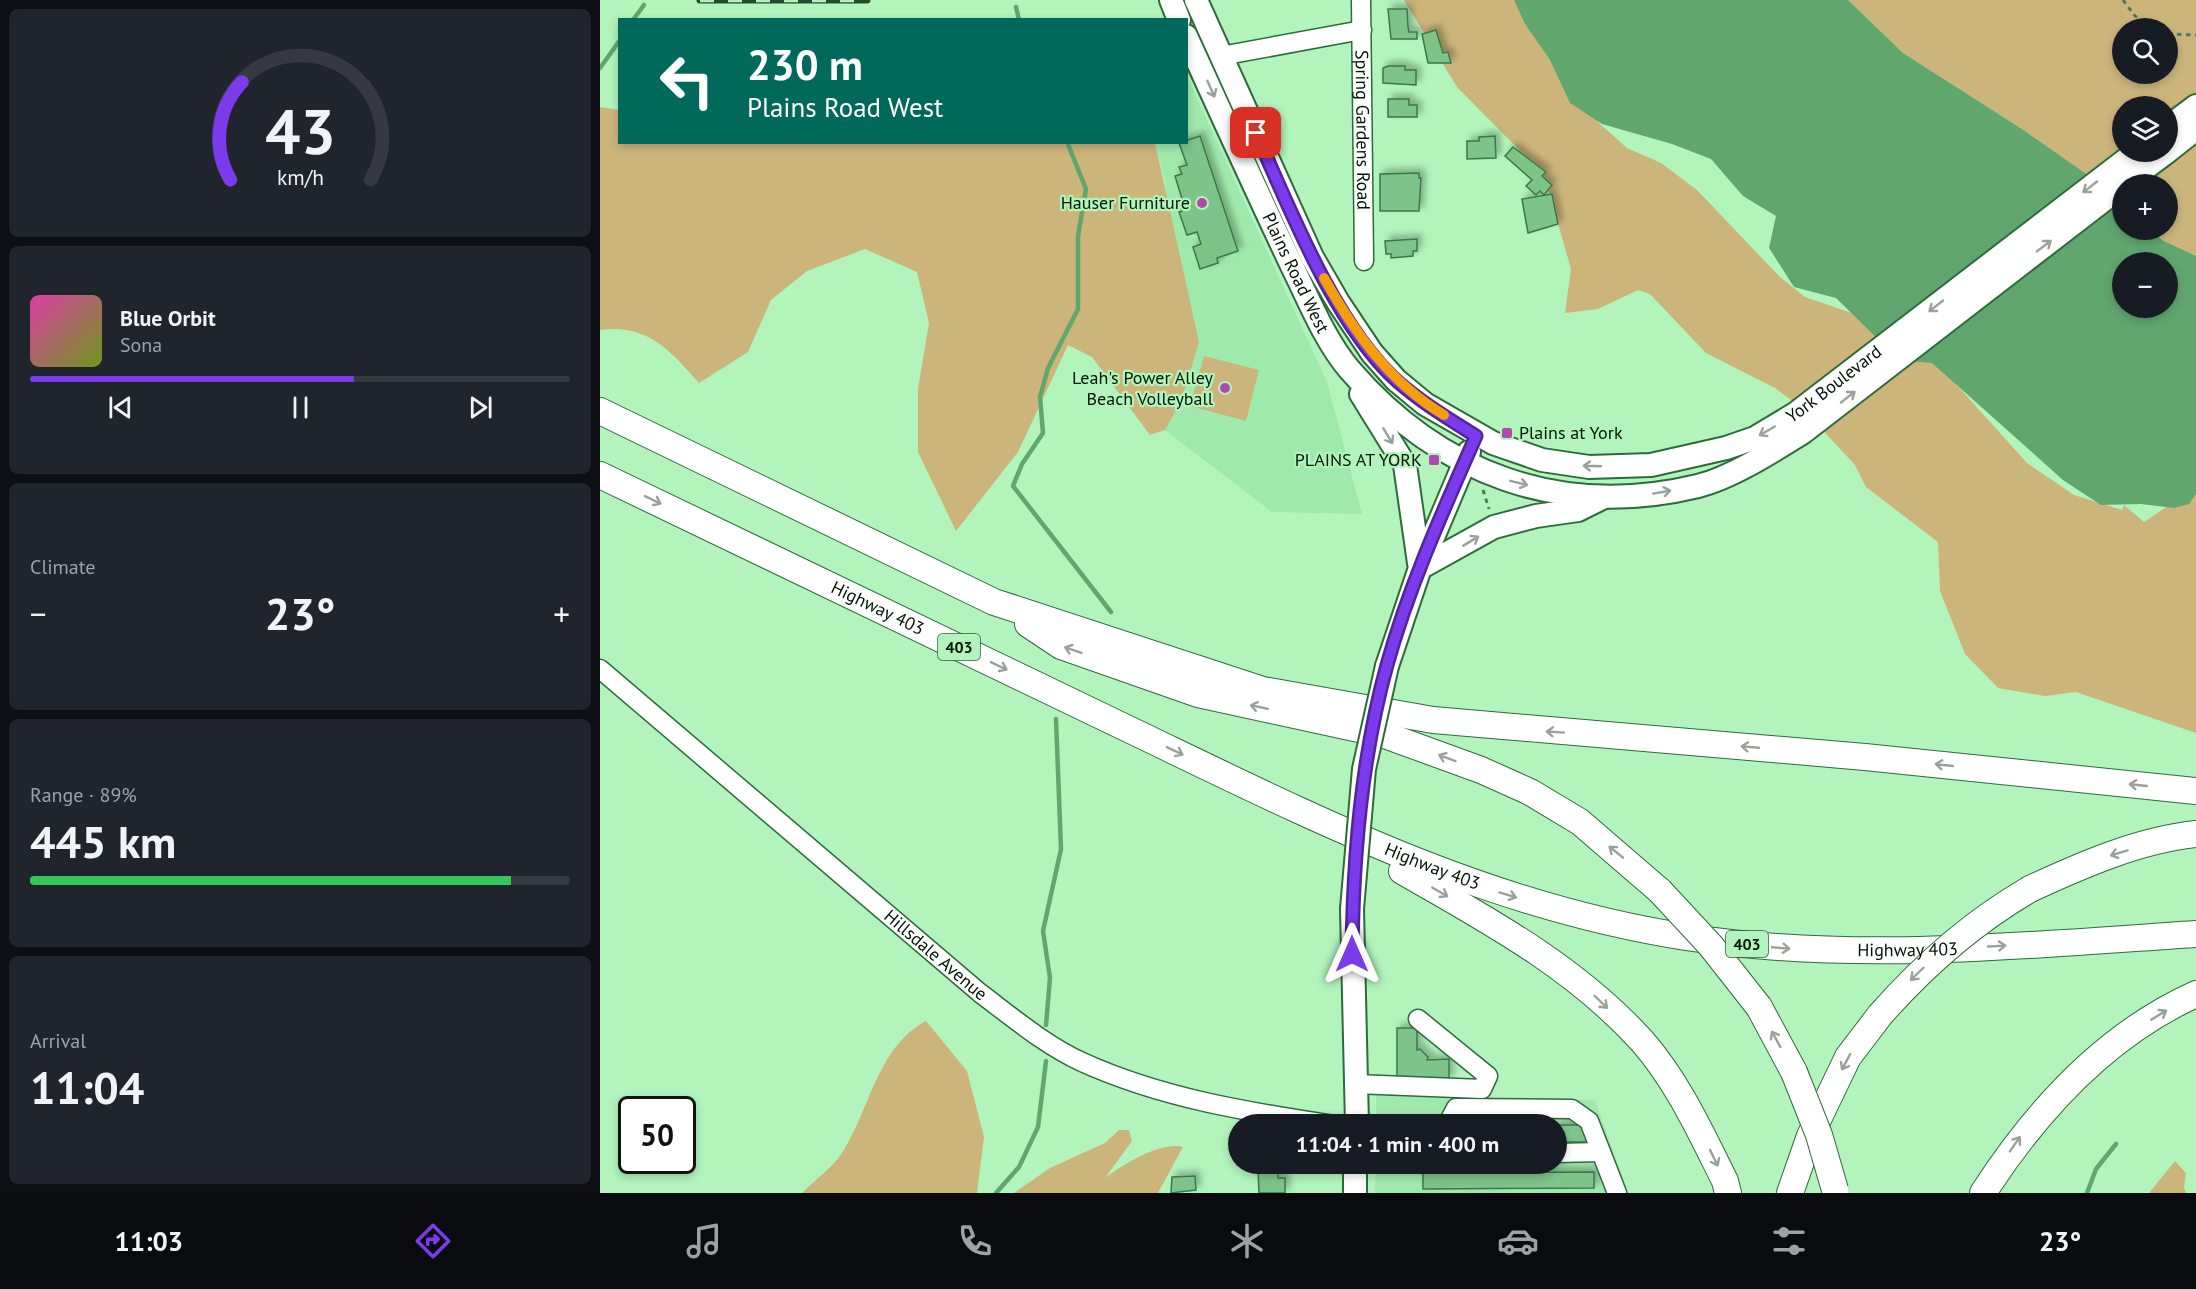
<!DOCTYPE html>
<html lang="en">
<head>
<meta charset="utf-8">
<style>
  body { margin:0; font-family:"PT Sans",sans-serif; background:#20242c; color:#f1f3f6; height:100vh; display:flex; flex-direction:column; font-size:22px; white-space:nowrap }
  * { box-sizing:border-box; margin:0 }
  p { font-size:20px; color:#9ea1a6 }
  .icon { flex:none; width:33px; height:33px; fill:none; stroke:currentColor; stroke-width:2; stroke-linecap:round; stroke-linejoin:round }
  .map { position:relative; flex:1; overflow:hidden }
  .details { display:flex; flex-direction:column; gap:9px; padding:9px; background:#0d0f14; width:600px }
  .details>* { flex:none }
  .banner { position:absolute; left:18px; top:18px; width:570px; height:126px; border-radius:0px; box-shadow:0 3px 9px #0003; background:#00695c; color:#fff; overflow:hidden }
  .tools { position:absolute; left:1512px; top:18px; display:grid; gap:12px }
  .tools a { display:grid; place-items:center; width:66px; height:66px; border-radius:50%; background:#171b24; box-shadow:0 3px 9px #0003; font-size:30px }
  .speed { position:absolute; left:18px; top:1096px; display:flex; gap:12px; font-size:30px; font-weight:700; text-align:center }
  .speed>* { display:grid; place-content:center; width:78px; height:78px; border-radius:50%; background:#171b24; box-shadow:0 3px 9px #0003; line-height:1 }
  .speed .limit { border:3px solid #111; border-radius:9px; background:#fff; color:#111 }
  .pin { position:absolute; display:grid; place-items:center; width:51px; height:51px; color:#fff; margin:-26px; border-radius:12px; box-shadow:0 3px 9px #0006 }
  .me { position:absolute; width:66px; margin:-33px; rotate:0deg; stroke-linejoin:round; filter:drop-shadow(0 0 4px #0008) }
  .turn { display:flex; align-items:center; gap:21px; height:126px; padding:0 30px; font-size:27px }
  .turn .icon { width:78px; height:78px; stroke-width:2.5 }
  .turn b { display:block; font-size:42px; line-height:51px }
  .big { font-size:45px; font-weight:700; line-height:1.1 }
  .details .card { flex:1; display:flex; flex-direction:column; justify-content:center; gap:9px; min-width:0; padding:0 21px; border-radius:9px; background:#20242c }
  .details .dial { align-items:center; gap:0 }
  .dial svg { height:156px; overflow:visible; fill:none; stroke:#363941; stroke-width:7; stroke-linecap:round; text-anchor:middle }
  .dial text { fill:#f1f3f6; stroke:none }
  .song { display:flex; align-items:center; gap:18px }
  .cover { width:72px; height:72px; border-radius:9px; background:linear-gradient(135deg,hsl(320 70% 55%),hsl(80 70% 35%)) }
  .played { height:6px; border-radius:3px; background:linear-gradient(90deg,#7c3aed 60%,#363941 60%) }
  .keys { display:flex; justify-content:space-around; direction:ltr }
  .heat { display:flex; justify-content:space-between; align-items:center; font-size:33px; direction:ltr }
  .charge { height:9px; border-radius:4px; background:linear-gradient(90deg,#34c759 89%,#363941 0) }
  .trip { position:absolute; left:628px; top:1114px; width:339px; height:60px; border-radius:30px; background:#171b24; box-shadow:0 3px 9px #0003; font-weight:700; line-height:60px; text-align:center }
  .dock { display:flex; height:96px; justify-content:space-around; align-items:center; background:#090b0e; color:#9ea1a6 }
  .dock .icon { width:42px; height:42px }
  .dock .current { color:#7c3aed }
  .dock b { font-size:27px; color:#f1f3f6 }
  main { display:flex; flex:1; min-height:0 }
  .map>svg:first-child { display:block }
  .built { fill:#a0e9ac }
  .green { fill:#ccb57b; fill-rule:evenodd }
  .water { fill:#61a66e; fill-rule:evenodd }
  .lines { fill:none; stroke-linecap:round; stroke-linejoin:round }
  .stream { stroke:#61a66e; stroke-width:4.5 }
  .building { fill:#7dc38a; stroke:#3a7847; stroke-width:1.5; filter:url(#shadow) }
  .minor-casing { stroke:#2d6b3b; stroke-width:21 }
  .major-casing { stroke:#2d6b3b; stroke-width:26 }
  .highway-casing { stroke:#2d6b3b; stroke-width:28 }
  .path { stroke:#517b58; stroke-width:3; stroke-dasharray:4.5 4.5; stroke-linecap:butt }
  .minor { stroke:#fff; stroke-width:18 }
  .major { stroke:#fff; stroke-width:22 }
  .highway { stroke:#fff; stroke-width:26 }
  .rail-casing { stroke:#2a4a30; stroke-width:7 }
  .rail { stroke:#b2f4bc; stroke-width:4.5; stroke-dasharray:14; stroke-linecap:butt }
  .major-bridge-casing { stroke:#2d6b3b; stroke-width:26; stroke-linecap:butt }
  .highway-bridge-casing { stroke:#2d6b3b; stroke-width:28; stroke-linecap:butt }
  .major-bridge { stroke:#fff; stroke-width:22 }
  .highway-bridge { stroke:#fff; stroke-width:26 }
  .oneway { stroke:#99a19b }
  .route-casing { stroke:#51269a; stroke-width:15 }
  .route { stroke:#7c3aed; stroke-width:10 }
  .slow { stroke:#f59e0b; stroke-width:10 }
  .poi-dot { fill:#b049ad; stroke:#b2f4bc; stroke-width:2 }
  .labels { text-anchor:middle; stroke-width:4.5; stroke-linejoin:round; paint-order:stroke }
  .shield { fill:#b2f4bc; stroke:#35583b; stroke-width:1.5 }
  .shield-label { font-size:16px; font-weight:bold; fill:#001504 }
  .street-label { font-size:18px; fill:#001504; stroke:#b2f4bc }
  .poi-label { font-size:18px; fill:#001504; stroke:#b2f4bc; text-anchor:end }
</style>
</head>
<body>
<main>
<section class="details">
<div class="card dial"><svg viewBox="0 0 100 80">
<path d="M14 69A42 42 0 1 1 86 69"/>
<path d="M14 69A42 42 0 0 1 20 19" stroke="#7c3aed"/>
<text x="50" y="56" font-size="32" font-weight="700">43</text>
<text x="50" y="72" font-size="11">km/h</text>
</svg></div>
<div class="card">
<div class="song"><i class="cover"></i><div><b>Blue Orbit</b><p>Sona</p></div></div>
<div class="played"></div>
<div class="keys"><svg class="icon" aria-label="previous" viewBox="0 0 24 24"><path d="M18 5L8 12l10 7zM5 5v14"/></svg><svg class="icon" aria-label="pause" viewBox="0 0 24 24"><path d="M8 5v14M16 5v14"/></svg><svg class="icon" aria-label="next" viewBox="0 0 24 24"><path d="M6 5l10 7-10 7zM19 5v14"/></svg></div>
</div>
<div class="card"><p>Climate</p>
<div class="heat"><a>−</a><b class="big">23°</b><a>+</a></div>
</div>
<div class="card"><p>Range · 89%</p><b class="big">445 km</b><div class="charge"></div></div>
<div class="card"><p>Arrival</p><b class="big">11:04</b></div>
</section>
<div class="map">
<svg width="1596" height="1193" viewBox="0 0 1596 1193">
  <defs>
    <filter id="shadow"><feDropShadow dx="4.5" dy="-4.5" stdDeviation="3" flood-color="#0004"/></filter>
  </defs>
  <rect width="100%" height="100%" fill="#b2f4bc"/>
  <g class="built">
    <path d="M 587,76 L 727,382 L 762,514 L 672,512 L 565,430 L 581,402 L 565,181 L 555,143 L 586,142 Z"/>
    <path d="M 776,1095 L 995,1100 L 1028,1193 L 775,1193 L 776,1164 L 957,1164 L 957,1125 L 776,1125 Z"/>
  </g>
  <g class="green">
    <path d="M 804,0 L 928,0 L 947,56 L 1000,124 L 1027,148 L 1061,163 L 1097,190 L 1180,277 L 1205,297 L 1310,333 L 1427,463 L 1474,495 L 1522,510 L 1524,505 L 1544,522 L 1596,487 L 1596,733 L 1476,692 L 1445,696 L 1398,688 L 1365,654 L 1340,591 L 1338,542 L 1266,487 L 1255,465 L 1203,409 L 1175,388 L 1106,353 L 1050,294 L 1038,290 L 998,309 L 965,313 L 971,269 L 944,175 L 857,87 Z"/>
    <path d="M 1248,0 L 1596,0 L 1596,256 L 1562,240 L 1552,230 L 1568,230 L 1568,184 L 1522,184 L 1522,200 L 1422,129 L 1303,53 ZM 1522,28 L 1568,28 L 1568,74 L 1522,74 ZM 1522,106 L 1568,106 L 1568,152 L 1522,152 Z"/>
    <path d="M 0,107 L 19,110 L 20,142 L 555,143 L 599,342 L 581,402 L 565,430 L 550,435 L 492,357 L 468,345 L 418,452 L 356,531 L 318,452 L 318,389 L 329,323 L 317,272 L 265,249 L 207,271 L 171,300 L 148,352 L 99,383 C 71,351 47,323 0,330 Z"/>
    <path d="M 604,356 L 659,370 L 646,421 L 590,406 Z"/>
    <path d="M 326,1021 L 367,1071 L 384,1137 L 377,1193 L 202,1193 C 215,1180 232,1168 242,1153 C 270,1110 277,1047 326,1021 Z"/>
    <path d="M 519,1130 L 529,1130 L 532,1141 L 505,1178 C 522,1165 561,1141 583,1147 L 558,1193 L 414,1193 L 450,1168 L 505,1143 Z"/>
    <path d="M 1575,1161 L 1586,1173 L 1584,1187 L 1586,1193 L 1549,1193 Z"/>
  </g>
  <path class="water" d="M 914,0 L 1248,0 L 1303,53 L 1422,129 L 1522,199 L 1522,230 L 1552,230 L 1562,240 L 1596,256 L 1596,494 L 1589,504 L 1574,508 L 1541,504 L 1501,505 L 1463,480 L 1332,363 L 1299,360 L 1236,298 L 1194,287 L 1169,248 L 1176,216 L 1143,196 L 1111,159 L 1072,144 L 1002,124 L 970,103 L 950,60 L 925,24 ZM 1522,262 L 1568,262 L 1568,308 L 1522,308 Z"/>
  <g class="lines">
    <g class="stream">
      <path d="M 416,7 L 419,20"/>
      <path d="M 33,20 L 44,5"/>
      <path d="M 0,68 L 20,40"/>
      <path d="M 467,142 L 486,189 L 478,236 L 478,309 L 448,368 L 440,397 L 443,433 L 422,464 L 413,486 L 511,612"/>
      <path d="M 446,1025 L 450,978 L 443,931 L 461,849 L 456,719"/>
      <path d="M 396,1193 L 419,1167 L 438,1127 L 446,1061"/>
      <path d="M 1487,1193 L 1496,1169 L 1516,1144"/>
    </g>
  </g>
  <g class="building">
    <path d="M 788,9 L 807,9 L 808,27 L 809,32 L 817,32 L 817,39 L 791,39 Z"/>
    <path d="M 836,30 L 843,53 L 848,52 L 851,63 L 828,63 L 822,34 Z"/>
    <path d="M 788,66 L 805,66 L 805,70 L 816,70 L 816,85 L 783,83 L 783,68 Z"/>
    <path d="M 788,99 L 809,99 L 809,105 L 817,105 L 817,117 L 788,117 Z"/>
    <path d="M 600,136 L 638,251 L 617,258 L 618,263 L 600,269 L 593,247 L 601,244 L 597,232 L 587,235 L 579,212 L 582,211 L 579,203 L 583,202 L 575,176 L 582,174 L 579,167 L 587,165 L 579,143 Z"/>
    <path d="M 895,136 L 896,158 L 867,159 L 867,141 L 879,141 L 879,137 Z"/>
    <path d="M 913,147 L 946,172 L 942,176 L 952,185 L 944,195 L 940,191 L 936,195 L 926,186 L 932,180 L 905,156 Z"/>
    <path d="M 819,173 L 819,178 L 821,178 L 819,211 L 780,211 L 780,174 Z"/>
    <path d="M 952,194 L 958,224 L 928,233 L 922,199 Z"/>
    <path d="M 817,239 L 817,251 L 813,251 L 813,256 L 791,258 L 791,254 L 786,254 L 785,241 Z"/>
    <path d="M 797,1028 L 817,1028 L 817,1050 L 820,1049 L 828,1057 L 827,1060 L 849,1059 L 849,1080 L 797,1080 Z"/>
    <path d="M 919,1125 L 986,1125 L 986,1142 L 957,1142 L 957,1125 Z"/>
    <path d="M 823,1164 L 849,1164 L 849,1173 L 994,1172 L 994,1188 L 823,1189 Z"/>
    <path d="M 658,1168 L 678,1168 L 678,1178 L 685,1178 L 685,1193 L 659,1193 Z"/>
    <path d="M 595,1176 L 596,1190 L 571,1193 L 572,1177 Z"/>
  </g>
  <g class="lines">
    <g class="minor-casing">
      <g id="minor">
        <path id="s1" d="M 761,0 L 764,261"/>
        <path d="M 621,56 L 762,30"/>
        <path id="s2" d="M 0,669 L 380,993 C 412,1017 445,1045 482,1062 C 561,1098 648,1112 734,1125"/>
        <path d="M 755,1084 L 882,1089 L 888,1076 L 818,1019"/>
        <path d="M 847,1125 L 856,1108 L 972,1109 L 989,1121 L 1017,1193"/>
        <path d="M 957,1153 L 1001,1152"/>
      </g>
    </g>
    <g class="major-casing">
      <g id="major">
        <path d="M 571,0 L 579,20"/>
        <path id="s3" d="M 596,0 L 712,257 L 738,302 L 772,353 L 796,380 L 825,404 L 893,443 L 942,460 L 989,467 L 1051,465 L 1126,448 L 1155,438 L 1195,414 L 1536,152"/>
        <path id="s4" d="M 586,36 C 621,113 656,190 692,266 C 709,300 724,339 749,369 C 839,474 961,519 1098,486 C 1131,478 1173,451 1202,433 L 1522,186"/>
        <path d="M 1568,127 L 1596,106"/>
        <path d="M 1568,151 L 1596,129"/>
        <path d="M 1524,184 L 1567,152"/>
        <path d="M 761,394 L 805,465 L 819,563"/>
        <path d="M 820,568 L 894,527 L 936,516 L 978,510 L 1004,497"/>
        <path d="M 787,666 L 820,568 L 869,452"/>
        <path d="M 752,909 L 757,1125"/>
        <path d="M 755,1193 L 755,1164"/>
      </g>
    </g>
    <g class="highway-casing">
      <g id="highway">
        <path d="M 0,411 L 394,602 L 663,690 L 833,720 L 1265,757 L 1596,791"/>
        <path id="s5" d="M 0,475 C 174,558 348,642 522,726 C 708,815 880,905 1086,937 C 1254,963 1427,945 1596,934"/>
        <path d="M 428,624 L 461,646 L 598,694 L 782,734 L 881,770 L 930,792 L 980,822 L 1060,891"/>
        <path d="M 802,871 C 888,920 975,967 1042,1041 C 1078,1082 1101,1133 1125,1181 L 1128,1193"/>
        <path d="M 1430,889 C 1482,865 1539,840 1596,834"/>
        <path d="M 1159,1007 L 1194,1072"/>
        <path d="M 1190,1193 L 1210,1136 L 1248,1057 L 1280,1015"/>
        <path d="M 1383,1193 C 1436,1111 1505,1035 1596,994"/>
      </g>
    </g>
    <g class="path">
      <path d="M 1523,0 L 1535,16 L 1557,28"/>
      <path d="M 1568,34 L 1596,35"/>
      <path d="M 883,490 L 889,509"/>
    </g>
    <use href="#minor" class="minor"/>
    <use href="#major" class="major"/>
    <use href="#highway" class="highway"/>
    <g class="rail-casing">
      <path id="rail" d="M 100,0 L 267,0"/>
    </g>
    <use href="#rail" class="rail"/>
    <g class="major-bridge-casing">
      <path id="major-bridge" d="M 752,909 L 764,769 L 787,666"/>
    </g>
    <g class="highway-bridge-casing">
      <g id="highway-bridge">
        <path d="M 1060,891 L 1111,946 L 1159,1007"/>
        <path d="M 1280,1015 C 1324,965 1373,922 1430,889"/>
        <path d="M 1194,1072 L 1219,1135 L 1235,1190"/>
      </g>
    </g>
    <use href="#major-bridge" class="major-bridge"/>
    <use href="#highway-bridge" class="highway-bridge"/>
  </g>
  <defs><path id="oneway-shaft" d="M-6 0H5M1.5-3L5.5 0L1.5 3" fill="none" stroke-width="1.6" stroke-linecap="round" stroke-linejoin="round" transform="scale(1.5)"/></defs>
  <g class="oneway">
    <use href="#oneway-shaft" transform="translate(611 89) rotate(66)"/>
    <use href="#oneway-shaft" transform="translate(1490 187) rotate(142)"/>
    <use href="#oneway-shaft" transform="translate(1444 246) rotate(-37)"/>
    <use href="#oneway-shaft" transform="translate(1336 306) rotate(142)"/>
    <use href="#oneway-shaft" transform="translate(1248 397) rotate(-38)"/>
    <use href="#oneway-shaft" transform="translate(1167 431) rotate(150)"/>
    <use href="#oneway-shaft" transform="translate(788 436) rotate(59)"/>
    <use href="#oneway-shaft" transform="translate(992 466) rotate(-178)"/>
    <use href="#oneway-shaft" transform="translate(919 483) rotate(14)"/>
    <use href="#oneway-shaft" transform="translate(1062 492) rotate(-10)"/>
    <use href="#oneway-shaft" transform="translate(53 500) rotate(26)"/>
    <use href="#oneway-shaft" transform="translate(871 541) rotate(-31)"/>
    <use href="#oneway-shaft" transform="translate(473 650) rotate(-161)"/>
    <use href="#oneway-shaft" transform="translate(399 666) rotate(26)"/>
    <use href="#oneway-shaft" transform="translate(659 707) rotate(-168)"/>
    <use href="#oneway-shaft" transform="translate(955 732) rotate(-176)"/>
    <use href="#oneway-shaft" transform="translate(1150 747) rotate(-175)"/>
    <use href="#oneway-shaft" transform="translate(575 751) rotate(26)"/>
    <use href="#oneway-shaft" transform="translate(847 758) rotate(-160)"/>
    <use href="#oneway-shaft" transform="translate(1344 765) rotate(-174)"/>
    <use href="#oneway-shaft" transform="translate(1538 785) rotate(-174)"/>
    <use href="#oneway-shaft" transform="translate(1016 852) rotate(-141)"/>
    <use href="#oneway-shaft" transform="translate(1519 853) rotate(163)"/>
    <use href="#oneway-shaft" transform="translate(840 892) rotate(30)"/>
    <use href="#oneway-shaft" transform="translate(908 895) rotate(17)"/>
    <use href="#oneway-shaft" transform="translate(1397 946) rotate(-3)"/>
    <use href="#oneway-shaft" transform="translate(1181 948) rotate(5)"/>
    <use href="#oneway-shaft" transform="translate(1317 974) rotate(136)"/>
    <use href="#oneway-shaft" transform="translate(1001 1002) rotate(44)"/>
    <use href="#oneway-shaft" transform="translate(1559 1015) rotate(-31)"/>
    <use href="#oneway-shaft" transform="translate(1176 1039) rotate(-119)"/>
    <use href="#oneway-shaft" transform="translate(1246 1062) rotate(118)"/>
    <use href="#oneway-shaft" transform="translate(1415 1144) rotate(-55)"/>
    <use href="#oneway-shaft" transform="translate(1114 1158) rotate(64)"/>
  </g>
  <g class="lines">
    <g class="route-casing">
      <path id="route" d="M 656,133 C 690,209 735,325 797,381 C 822,403 849,419 876,436 C 843,511 809,586 787,665 C 761,758 753,857 752,954"/>
    </g>
    <use href="#route" class="route"/>
    <path class="slow" d="M 724,278 C 755,333 789,382 844,415"/>
  </g>
  <g class="poi-dot">
    <circle cx="602" cy="203" r="6"/>
    <circle cx="625" cy="388" r="6"/>
    <rect x="901" y="427" width="12" height="12" rx="3"/>
    <rect x="828" y="454" width="12" height="12" rx="3"/>
  </g>
  <g class="labels">
    <g class="shield">
      <rect x="338" y="634" width="42" height="26" rx="4.5"/>
      <rect x="1126" y="931" width="42" height="26" rx="4.5"/>
    </g>
    <g class="shield-label">
      <text x="359" y="653">403</text>
      <text x="1147" y="950">403</text>
    </g>
    <g class="street-label">
      <text dy="6" stroke="none"><textPath href="#s1" startOffset="130">Spring Gardens Road</textPath></text>
      <text dy="6" stroke="none"><textPath href="#s4" startOffset="261">Plains Road West</textPath></text>
      <text dy="6" stroke="none"><textPath href="#s3" startOffset="912">York Boulevard</textPath></text>
      <text dy="6" stroke="none"><textPath href="#s5" startOffset="308">Highway 403</textPath></text>
      <text dy="6" stroke="none"><textPath href="#s5" startOffset="920">Highway 403</textPath></text>
      <text dy="6" stroke="none"><textPath href="#s5" startOffset="1406">Highway 403</textPath></text>
      <text dy="6" stroke="none"><textPath href="#s2" startOffset="441">Hillsdale Avenue</textPath></text>
    </g>
    <g class="poi-label">
      <text x="590" y="209">Hauser Furniture</text>
      <text x="613" y="384">Leah's Power Alley<tspan x="613" dy="21">Beach Volleyball</tspan></text>
      <text x="919" y="439" text-anchor="start">Plains at York</text>
      <text x="822" y="466">PLAINS AT YORK</text>
    </g>
  </g>
</svg>
<div class="tools">
<a><svg class="icon" aria-label="search" viewBox="0 0 24 24"><circle cx="10" cy="10" r="6"/><path d="M15 15l6 6"/></svg></a>
<a><svg class="icon" aria-label="layers" viewBox="0 0 24 24"><path d="M12 4l9 5-9 5-9-5zM3 14l9 5 9-5"/></svg></a>
<a>+</a>
<a>−</a>
</div>
<div class="speed"><div class="limit">50</div></div>
<div class="pin" style="left:656px;top:133px;background:#d93025"><svg class="icon" aria-label="arrive" viewBox="0 0 24 24"><path d="M6 21V4h12l-3 4 3 4H6"/></svg></div>
<svg class="me" style="left:752px;top:954px" viewBox="-20 -20 40 40"><path d="M0-17L14 15 0 8-14 15z" fill="#7c3aed" stroke="#fff" stroke-width="4"/></svg>
<div class="trip">11:04 · 1 min · 400 m</div>
<div class="banner">
<div class="turn"><svg class="icon" aria-label="left" viewBox="0 0 24 24"><path d="M17 20v-9H6M10 6l-5 5 5 5"/></svg><div><b>230 m</b>Plains Road West</div></div>
</div>
</div>
</main>
<nav class="dock">
<b>11:03</b>
<svg class="icon current" aria-label="directions" viewBox="0 0 24 24"><path d="M12 3l9 9-9 9-9-9zM9 14v-3h6M13 9l2 2-2 2"/></svg>
<svg class="icon" aria-label="music" viewBox="0 0 24 24"><path d="M9 18V5l10-2v13"/><circle cx="6" cy="18" r="3"/><circle cx="16" cy="16" r="3"/></svg>
<svg class="icon" aria-label="phone" viewBox="0 0 24 24"><path d="M5 4h4l2 5-3 2q2 4 5 5l2-3 5 2v4C11 20 4 13 5 4z"/></svg>
<svg class="icon" aria-label="climate" viewBox="0 0 24 24"><path d="M12 3v18M4 7l16 10M4 17L20 7"/></svg>
<svg class="icon" aria-label="car" viewBox="0 0 24 24"><path d="M5 17H2v-5l4-1 3-4h7l3 4 3 1v5h-3M9 17h6M6 11h13"/><circle cx="7" cy="17" r="2"/><circle cx="17" cy="17" r="2"/></svg>
<svg class="icon" aria-label="filters" viewBox="0 0 24 24"><path d="M4 7h16M4 17h16"/><circle cx="9" cy="7" r="2"/><circle cx="15" cy="17" r="2"/></svg>
<b>23°</b>
</nav>
</body>
</html>
